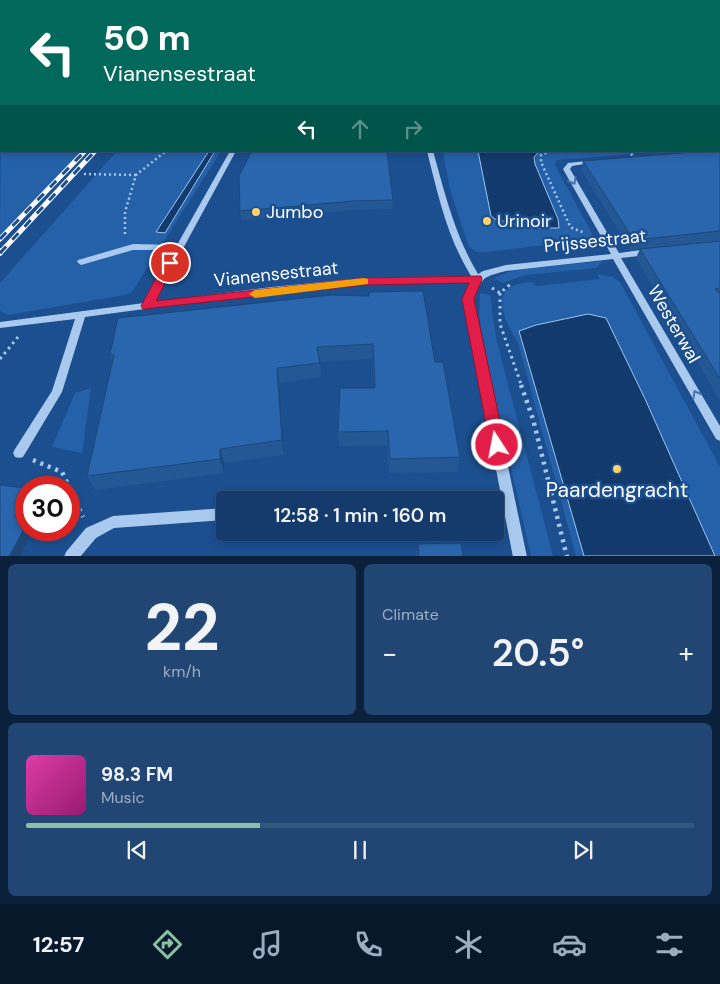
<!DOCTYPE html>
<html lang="en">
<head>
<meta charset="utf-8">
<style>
  body { margin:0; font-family:"DM Sans",sans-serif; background:#214673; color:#f1f3f6; height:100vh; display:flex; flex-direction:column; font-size:19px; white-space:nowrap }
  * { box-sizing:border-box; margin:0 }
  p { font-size:16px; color:#9dadc1 }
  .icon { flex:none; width:28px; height:28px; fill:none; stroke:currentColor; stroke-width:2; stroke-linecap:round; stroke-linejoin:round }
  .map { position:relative; height:556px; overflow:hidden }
  .drawer { display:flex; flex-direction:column; gap:8px; padding:8px; background:#0b203b; flex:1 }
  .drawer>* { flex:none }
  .hud { position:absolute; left:0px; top:0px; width:720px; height:152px; box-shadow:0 2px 8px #0003,0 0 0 1px #33557e; background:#00695c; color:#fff; overflow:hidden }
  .speed { position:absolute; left:15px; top:476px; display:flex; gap:10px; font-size:25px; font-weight:700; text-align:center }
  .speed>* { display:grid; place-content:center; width:65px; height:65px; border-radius:50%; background:#143b6b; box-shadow:0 2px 8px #0003,0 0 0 1px #33557e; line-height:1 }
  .speed .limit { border:8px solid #d22; background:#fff; color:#111 }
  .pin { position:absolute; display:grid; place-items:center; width:42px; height:42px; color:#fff; margin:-21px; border:2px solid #fff; border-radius:50%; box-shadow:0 1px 5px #0007 }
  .me { position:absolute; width:55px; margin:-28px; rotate:349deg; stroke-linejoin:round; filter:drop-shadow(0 0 4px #0008) }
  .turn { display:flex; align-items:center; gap:18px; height:105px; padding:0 20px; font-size:22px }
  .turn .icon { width:65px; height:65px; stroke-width:2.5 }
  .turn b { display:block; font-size:35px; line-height:42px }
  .lanes { display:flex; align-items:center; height:48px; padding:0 20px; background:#0003; justify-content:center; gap:25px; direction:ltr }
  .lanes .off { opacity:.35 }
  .big { font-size:38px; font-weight:600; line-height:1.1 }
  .drawer .tile { flex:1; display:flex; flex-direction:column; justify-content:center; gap:8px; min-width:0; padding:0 18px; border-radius:8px; background:#214673 }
  .drawer .dial { align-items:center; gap:0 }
  .dial b { font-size:65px; line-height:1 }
  .song { display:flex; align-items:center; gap:15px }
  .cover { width:60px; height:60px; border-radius:8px; background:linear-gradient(135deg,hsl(320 70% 55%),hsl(320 70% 35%)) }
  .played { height:5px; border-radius:2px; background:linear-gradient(90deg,#8abfa5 35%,#33557e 35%) }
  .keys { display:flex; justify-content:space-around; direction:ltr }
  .heat { display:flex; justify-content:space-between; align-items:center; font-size:28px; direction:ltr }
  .drawer .tiles { flex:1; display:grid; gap:8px; grid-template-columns:1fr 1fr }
  .tile:last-child { grid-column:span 2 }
  .trip { position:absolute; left:216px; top:491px; width:288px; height:50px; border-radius:5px; background:#143b6b; box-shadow:0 2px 8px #0003,0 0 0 1px #33557e; font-weight:600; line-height:50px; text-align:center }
  .tabs { display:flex; height:80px; justify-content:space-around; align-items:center; background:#08182b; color:#9dadc1 }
  .tabs .icon { width:35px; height:35px }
  .tabs .active { color:#8abfa5 }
  .tabs b { font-size:22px; color:#f1f3f6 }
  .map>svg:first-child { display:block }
  .green { fill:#2461a8 }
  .water { fill:#123a6d; stroke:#9cc4f0 }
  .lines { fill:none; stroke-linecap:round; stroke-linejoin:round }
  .path-far2 { stroke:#a9c9ee; stroke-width:2.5; stroke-dasharray:2 3; stroke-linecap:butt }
  .path-far1 { stroke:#a9c9ee; stroke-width:3; stroke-dasharray:2.5 4; stroke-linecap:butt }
  .path { stroke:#a9c9ee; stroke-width:4.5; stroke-dasharray:3 5; stroke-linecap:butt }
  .minor { fill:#a9c9ee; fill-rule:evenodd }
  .rail-far1-casing { stroke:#fff; stroke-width:5 }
  .rail-casing { stroke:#fff; stroke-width:5.5 }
  .rail-far1 { stroke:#1b4f8f; stroke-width:3; stroke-dasharray:9; stroke-linecap:butt }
  .rail { stroke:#1b4f8f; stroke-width:4; stroke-dasharray:12; stroke-linecap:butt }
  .wall { fill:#245895 }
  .shaded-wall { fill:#1d4779 }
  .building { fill:#2a66ad; stroke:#1d4779 }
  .oneway { stroke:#4674ac }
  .route { fill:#e11d48; stroke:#92132f }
  .slow { fill:#f59e0b }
  .poi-dot { fill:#ffd166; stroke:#1b4f8f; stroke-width:2 }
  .labels { text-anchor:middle; stroke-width:5; stroke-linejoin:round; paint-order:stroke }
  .poi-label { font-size:18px; fill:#fff; stroke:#1b4f8f; text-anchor:start }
  .street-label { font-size:18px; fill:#fff; stroke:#1b4f8f }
  .near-poi-label { font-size:21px; fill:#fff; stroke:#1b4f8f }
</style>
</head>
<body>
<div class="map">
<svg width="720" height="557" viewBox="0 0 720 557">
  <rect width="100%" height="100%" fill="#1b4f8f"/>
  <g class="green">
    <path d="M 1,117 L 1,151 L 82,151 L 0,235 Z"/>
    <path d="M 117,151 L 221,151 L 132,292 L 125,295 L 8,315 L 0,311 L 0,283 Z"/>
    <path d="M 443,151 L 478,151 L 491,216 L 558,222 L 535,164 L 536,153 L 540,151 L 632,151 L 635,154 L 557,160 L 555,165 L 595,239 L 486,252 L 477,252 L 469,247 L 450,190 Z"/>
    <path d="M 603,261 L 596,268 L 525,275 L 502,283 L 494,278 L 514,270 Z"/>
    <path d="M 597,274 L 613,277 L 620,282 L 720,467 L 720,556 L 715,556 L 646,401 L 606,318 L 588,314 L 536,325 L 584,556 L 576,556 L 518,343 C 501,315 488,284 532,282 L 536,286 L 600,279 Z"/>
    <path d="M 480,293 L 490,295 L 496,338 L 553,556 L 531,556 L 491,380 L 479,315 Z"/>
    <path d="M 91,388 L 82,453 L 52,447 L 75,393 Z"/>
  </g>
  <g class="water">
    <path d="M 209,151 L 215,151 L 165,233 L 156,232 Z"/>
    <path d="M 478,151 L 540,151 L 534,157 L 535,164 L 558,219 L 559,228 L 530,228 L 495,219 L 491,216 Z"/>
    <path d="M 588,314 L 606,318 L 646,401 L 715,556 L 584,556 L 519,331 L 536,325 Z"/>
  </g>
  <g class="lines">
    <g class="path-far2">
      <path d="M 551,151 L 541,155 L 541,162 L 569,224 L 572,228 L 585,233"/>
      <path d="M 627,151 L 636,158"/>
      <path d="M 84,174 L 136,175"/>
      <path d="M 125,234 L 125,212 L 136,175 L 166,151"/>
    </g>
    <g class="path-far1">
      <path d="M 492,288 L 500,293 L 512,283"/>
      <path d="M 500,293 L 500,324 L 522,387"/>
      <path d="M 0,359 L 18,337"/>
    </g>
    <g class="path">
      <path d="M 521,385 L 533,419 L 567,557"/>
      <path d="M 33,460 L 62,472 L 83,517"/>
    </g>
    <g class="minor">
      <path d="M 0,57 L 1,58 L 1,60 L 0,61 Z"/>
      <rect x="719" y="97" width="1" height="4"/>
      <path d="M 0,105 L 1,105 L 1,109 L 0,110 Z"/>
      <path d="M 230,151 L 236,151 L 154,302 L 272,287 L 363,278 L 471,276 C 447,237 438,195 427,151 L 433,151 C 445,194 455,236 478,274 L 483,271 L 506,265 L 611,254 L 563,169 L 568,163 L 597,160 L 597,162 L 572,166 L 570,169 L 619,253 L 648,249 L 652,252 L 648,255 L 621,258 L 720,426 L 720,441 L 716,439 L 613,259 L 506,271 C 483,277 482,277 473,299 L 527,557 L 513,557 L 503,506 L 495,507 L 495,500 L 489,500 L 491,497 L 501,495 L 463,299 L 471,282 L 363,284 L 226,298 L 85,317 L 62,392 L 23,457 L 19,458 L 15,457 L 13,453 L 15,449 L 52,391 L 75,319 L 0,328 L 0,322 L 144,303 L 174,250 L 133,250 L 81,265 L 77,262 L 78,260 L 133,244 L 177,245 Z"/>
      <path d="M 225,508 L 225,520 L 114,528 L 96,538 L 80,557 L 64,557 L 66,552 L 86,528 L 113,516 Z"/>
    </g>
    <g class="rail-far1-casing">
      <g id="rail-far1">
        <path d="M 0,239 L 85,151"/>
        <path d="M 0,253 L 95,151"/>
      </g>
    </g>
    <g class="rail-casing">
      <path id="rail" d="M 0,253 L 1,251"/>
    </g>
    <use href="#rail-far1" class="rail-far1"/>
    <use href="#rail" class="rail"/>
  </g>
  <g class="wall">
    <path d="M 720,0 L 720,90 L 719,90 L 719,1 Z"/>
    <path d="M 720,150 L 720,400 L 636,258 L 640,249 L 631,250 L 581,170 L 583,161 Z"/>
    <path d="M 388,151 L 387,157 L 393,200 L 392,209 L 353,210 L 241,220 L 240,211 Z"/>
    <path d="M 332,295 L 435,362 L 460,457 L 457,472 L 389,473 L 387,445 L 339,446 L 338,432 L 374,388 L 372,359 L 320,362 L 321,377 L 279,383 L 284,455 L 224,463 L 224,473 L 95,490 L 87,476 L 112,360 L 110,354 Z"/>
    <path d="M 418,544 L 463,557 L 416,557 Z"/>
  </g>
  <g class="shaded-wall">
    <path d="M 1,77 L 1,89 L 0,90 L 0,78 Z"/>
    <path d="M 277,368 L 279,383 L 284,455 L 282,440 Z"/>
    <path d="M 220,449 L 224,463 L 224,473 L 220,459 Z"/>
    <path d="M 26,525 L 26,530 L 34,530 L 19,557 L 9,557 Z"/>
  </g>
  <g class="building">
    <path d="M 0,0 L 110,0 L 114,1 L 1,1 L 1,14 L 0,14 Z"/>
    <path d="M 323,0 L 720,0 L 720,83 L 719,83 L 719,1 L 322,1 Z"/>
    <path d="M 0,62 L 1,63 L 1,77 L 0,78 Z"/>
    <path d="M 719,150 L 720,150 L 720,231 L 634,240 L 583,161 L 706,151 L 719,151 Z"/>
    <path d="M 252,151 L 387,151 L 393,200 L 353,201 L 240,211 L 239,176 Z"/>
    <path d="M 720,241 L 720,288 L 715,289 L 720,294 L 720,379 L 640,249 Z"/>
    <path d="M 423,291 L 435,362 L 443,362 L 460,457 L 390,459 L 388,431 L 338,432 L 340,388 L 375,388 L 373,344 L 317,347 L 320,363 L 277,368 L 282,440 L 220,449 L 220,459 L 87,476 L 114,355 L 110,354 L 118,318 L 332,295 L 369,296 L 369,292 Z"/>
    <path d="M 0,485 L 26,488 L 26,525 L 9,557 L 0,557 Z"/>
    <path d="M 461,543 L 463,557 L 419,557 L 418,544 Z"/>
  </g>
  <defs><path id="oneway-chevron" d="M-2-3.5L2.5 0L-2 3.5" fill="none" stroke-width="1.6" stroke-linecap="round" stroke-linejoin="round" transform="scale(1.25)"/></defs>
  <g class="oneway">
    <use href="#oneway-chevron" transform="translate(573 181) rotate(60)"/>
    <use href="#oneway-chevron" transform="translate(696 394) rotate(-120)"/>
  </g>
  <path class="route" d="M 170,259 L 175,263 L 156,301 L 364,278 L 481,276 L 482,279 L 474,299 L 505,445 L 503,450 L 497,452 L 492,450 L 490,445 L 462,299 L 469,283 L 364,285 L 143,309 L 141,306 L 164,263 Z"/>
  <path class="slow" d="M 364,278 L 368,279 L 368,284 L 255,298 L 249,294 L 255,290 Z"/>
  <g class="poi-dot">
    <circle cx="256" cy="212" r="5"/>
    <circle cx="487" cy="221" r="5"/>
    <circle cx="617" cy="469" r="5"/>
  </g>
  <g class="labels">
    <g class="poi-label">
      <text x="266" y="218">Jumbo</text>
      <text x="497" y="227">Urinoir</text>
    </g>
    <g class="street-label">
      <text transform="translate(595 241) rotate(-6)" y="6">Prijssestraat</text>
      <text transform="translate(276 274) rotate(-6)" y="6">Vianensestraat</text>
      <text transform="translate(674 324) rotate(60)" y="6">Westerwal</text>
    </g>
    <g class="near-poi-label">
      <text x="617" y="497">Paardengracht</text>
    </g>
  </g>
</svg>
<div class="speed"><div class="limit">30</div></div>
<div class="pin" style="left:170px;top:263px;background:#d93025"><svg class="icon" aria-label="arrive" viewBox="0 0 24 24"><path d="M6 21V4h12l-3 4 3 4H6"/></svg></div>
<svg class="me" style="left:497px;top:445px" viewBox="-20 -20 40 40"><circle r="17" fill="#e11d48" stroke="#fff" stroke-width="3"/><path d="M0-11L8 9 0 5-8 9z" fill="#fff"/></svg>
<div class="trip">12:58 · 1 min · 160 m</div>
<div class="hud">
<div class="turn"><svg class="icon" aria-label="left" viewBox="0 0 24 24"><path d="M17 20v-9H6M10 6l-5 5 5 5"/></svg><div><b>50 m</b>Vianensestraat</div></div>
<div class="lanes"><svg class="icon" aria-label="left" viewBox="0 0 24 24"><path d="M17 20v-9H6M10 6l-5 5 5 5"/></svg><svg class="icon off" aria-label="ahead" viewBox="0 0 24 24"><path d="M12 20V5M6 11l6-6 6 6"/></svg><svg class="icon off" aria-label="right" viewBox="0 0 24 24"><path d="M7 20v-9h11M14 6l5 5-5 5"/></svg></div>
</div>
</div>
<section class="drawer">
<div class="tiles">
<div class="tile dial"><b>22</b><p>km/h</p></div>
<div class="tile"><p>Climate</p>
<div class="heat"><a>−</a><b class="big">20.5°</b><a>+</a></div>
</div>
<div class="tile">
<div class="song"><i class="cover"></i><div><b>98.3 FM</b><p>Music</p></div></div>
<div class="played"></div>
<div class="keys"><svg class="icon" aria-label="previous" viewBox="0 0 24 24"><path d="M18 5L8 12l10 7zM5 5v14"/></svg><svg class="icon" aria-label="pause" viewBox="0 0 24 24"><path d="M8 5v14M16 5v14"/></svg><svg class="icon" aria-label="next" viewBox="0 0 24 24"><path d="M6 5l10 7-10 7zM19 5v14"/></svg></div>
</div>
</div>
</section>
<nav class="tabs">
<b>12:57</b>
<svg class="icon active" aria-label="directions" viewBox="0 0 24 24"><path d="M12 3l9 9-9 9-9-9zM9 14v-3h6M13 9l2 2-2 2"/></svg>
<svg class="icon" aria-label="music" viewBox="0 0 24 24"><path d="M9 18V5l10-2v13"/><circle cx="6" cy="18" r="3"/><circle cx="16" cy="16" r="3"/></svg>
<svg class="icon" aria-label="phone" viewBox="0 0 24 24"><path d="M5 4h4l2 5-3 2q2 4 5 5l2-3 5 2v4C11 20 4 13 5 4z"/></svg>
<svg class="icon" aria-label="climate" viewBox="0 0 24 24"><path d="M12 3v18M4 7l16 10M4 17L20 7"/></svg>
<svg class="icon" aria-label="car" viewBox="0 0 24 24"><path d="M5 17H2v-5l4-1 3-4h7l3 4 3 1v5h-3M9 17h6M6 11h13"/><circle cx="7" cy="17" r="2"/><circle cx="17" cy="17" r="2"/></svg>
<svg class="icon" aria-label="filters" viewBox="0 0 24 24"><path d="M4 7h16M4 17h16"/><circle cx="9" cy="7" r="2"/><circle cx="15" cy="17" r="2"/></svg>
</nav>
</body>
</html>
